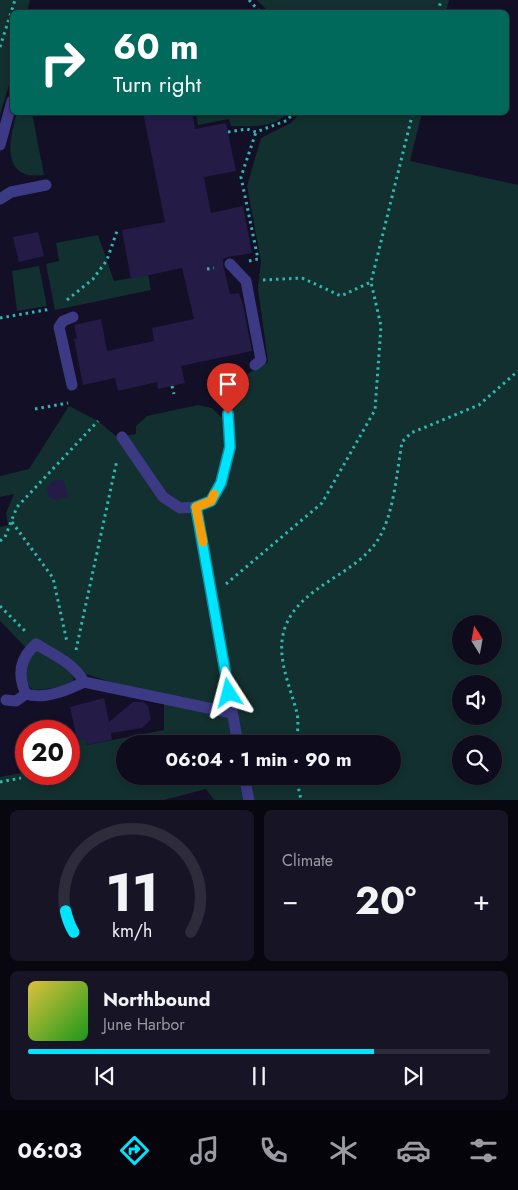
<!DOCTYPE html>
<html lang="en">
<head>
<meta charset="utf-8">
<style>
  body { margin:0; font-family:Jost,sans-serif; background:#171425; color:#f1f3f6; height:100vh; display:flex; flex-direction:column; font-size:19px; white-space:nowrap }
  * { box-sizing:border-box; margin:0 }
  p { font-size:16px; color:#9b9ba3 }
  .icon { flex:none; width:28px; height:28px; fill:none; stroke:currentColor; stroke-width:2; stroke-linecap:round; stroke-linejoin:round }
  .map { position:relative; height:800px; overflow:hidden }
  .panel { display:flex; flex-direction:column; gap:10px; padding:10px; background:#08060f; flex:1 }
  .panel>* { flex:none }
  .banner { position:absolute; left:10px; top:10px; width:499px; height:105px; border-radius:8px; box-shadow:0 2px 8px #0003,0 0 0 1px #2e2b3b; background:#00695c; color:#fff; overflow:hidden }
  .needle { width:32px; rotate:349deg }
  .controls { position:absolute; left:452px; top:615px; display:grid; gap:10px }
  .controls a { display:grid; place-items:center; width:50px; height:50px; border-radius:50%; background:#0e0b1c; box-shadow:0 2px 8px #0003,0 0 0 1px #2e2b3b; font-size:25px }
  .speed { position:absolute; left:15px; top:720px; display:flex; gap:10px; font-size:25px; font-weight:700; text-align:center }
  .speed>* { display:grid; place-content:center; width:65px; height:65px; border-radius:50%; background:#0e0b1c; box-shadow:0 2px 8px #0003,0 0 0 1px #2e2b3b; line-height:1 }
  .speed .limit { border:8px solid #d22; background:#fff; color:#111 }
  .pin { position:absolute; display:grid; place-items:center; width:42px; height:42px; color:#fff; margin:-51px -21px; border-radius:50% 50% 50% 0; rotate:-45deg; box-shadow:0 0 5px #0007 }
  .pin .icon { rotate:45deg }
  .me { position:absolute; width:55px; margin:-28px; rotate:351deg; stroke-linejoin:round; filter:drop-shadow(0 0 4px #0008) }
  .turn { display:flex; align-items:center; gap:18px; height:105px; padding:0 20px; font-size:22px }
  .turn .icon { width:65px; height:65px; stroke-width:2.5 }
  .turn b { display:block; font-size:35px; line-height:42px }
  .big { font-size:38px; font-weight:700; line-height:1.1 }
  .panel .widget { flex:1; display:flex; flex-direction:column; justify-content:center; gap:8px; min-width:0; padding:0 18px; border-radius:8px; background:#171425 }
  .panel .dial { align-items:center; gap:0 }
  .dial svg { height:130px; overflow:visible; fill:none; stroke:#2e2b3b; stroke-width:7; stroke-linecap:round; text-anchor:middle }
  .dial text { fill:#f1f3f6; stroke:none }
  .song { display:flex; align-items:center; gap:15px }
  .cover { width:60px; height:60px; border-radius:8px; background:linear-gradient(135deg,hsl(50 70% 55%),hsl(120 70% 35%)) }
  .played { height:5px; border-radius:2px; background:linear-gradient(90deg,#00e5ff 75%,#2e2b3b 75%) }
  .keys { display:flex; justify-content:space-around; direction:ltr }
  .heat { display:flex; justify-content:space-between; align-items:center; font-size:28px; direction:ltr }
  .panel .tiles { flex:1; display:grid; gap:10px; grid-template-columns:1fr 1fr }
  .widget:last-child { grid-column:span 2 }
  .trip { position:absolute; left:116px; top:735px; width:285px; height:50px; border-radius:25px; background:#0e0b1c; box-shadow:0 2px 8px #0003,0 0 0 1px #2e2b3b; font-weight:700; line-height:50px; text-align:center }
  .tab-bar { display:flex; height:80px; justify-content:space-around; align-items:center; background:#06040b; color:#9b9ba3 }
  .tab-bar .icon { width:35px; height:35px }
  .tab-bar .selected { color:#00e5ff }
  .tab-bar b { font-size:22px; color:#f1f3f6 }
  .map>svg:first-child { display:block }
  .green { fill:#12302f; fill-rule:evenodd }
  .building { fill:#241b47 }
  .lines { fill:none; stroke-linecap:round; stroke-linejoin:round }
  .path { stroke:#2fb8b0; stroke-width:3; stroke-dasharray:2.5 4; stroke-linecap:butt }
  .service { stroke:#3d3a85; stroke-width:11 }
  .route-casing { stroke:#0095a6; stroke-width:12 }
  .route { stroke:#00e5ff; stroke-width:9 }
  .slow { stroke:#f59e0b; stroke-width:9 }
</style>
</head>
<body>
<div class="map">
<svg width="518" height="800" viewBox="0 0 518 800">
  <rect width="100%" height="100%" fill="#130f26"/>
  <g class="green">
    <path d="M 0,0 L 30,0 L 27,12 L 12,12 L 12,75 L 0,115 Z"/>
    <path d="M 257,0 L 449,0 L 446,12 L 269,12 Z"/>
    <path d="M 17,112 L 32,113 L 44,175 C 0,181 9,140 17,112 Z"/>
    <path d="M 196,113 L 196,112 L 287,113 C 274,129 249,126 231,126 L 229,119 L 198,125 Z"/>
    <path d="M 300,113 L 422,113 L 410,161 L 518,185 L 518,800 L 214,800 L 206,789 L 164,800 L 0,800 L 0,777 L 26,772 L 26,774 L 69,774 L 69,747 L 78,745 L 77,740 L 85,738 L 87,745 L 164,730 L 164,694 L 117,684 L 86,674 L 61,655 L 27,649 L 0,621 L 0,527 L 8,525 L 6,513 L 14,494 L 0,497 L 0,476 L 29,469 L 69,406 L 98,421 L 117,437 L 136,434 L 136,426 L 147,416 L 198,405 L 212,408 L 221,417 L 232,410 L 232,383 L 268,362 L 258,289 L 261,261 L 247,186 L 261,138 L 291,123 ZM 461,624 L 494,624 L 494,656 L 461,656 ZM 461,684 L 494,684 L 494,716 L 461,716 ZM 125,744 L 392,744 L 392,776 L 125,776 ZM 461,744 L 494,744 L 494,776 L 461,776 Z"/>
    <path d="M 98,235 L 114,281 L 148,275 L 151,290 L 55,310 L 46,264 L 59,261 L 56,243 Z"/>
    <path d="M 39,266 L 47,306 L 17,311 L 12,271 Z"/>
    <path d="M 40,650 L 74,675 L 73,681 C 60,688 48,689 33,690 C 19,679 26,664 33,651 Z"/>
  </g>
  <g class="building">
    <path d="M 143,112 L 192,112 L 195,129 L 226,123 L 236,171 L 204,177 L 211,213 L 243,206 L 252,253 L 228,257 L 223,259 L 223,265 L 230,294 L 239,293 L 243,305 L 252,351 L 181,366 L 185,383 L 158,389 L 157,382 L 118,391 L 115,378 L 83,385 L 74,339 L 77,338 L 74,325 L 101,319 L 107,351 L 154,341 L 152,328 L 194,319 L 182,268 L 131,279 L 122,230 L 165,222 Z"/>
    <path d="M 38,232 L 44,256 L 19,262 L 13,237 Z"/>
    <path d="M 63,479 L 68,497 L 55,500 L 49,497 L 47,488 L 52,482 Z"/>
    <path d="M 104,698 L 109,722 L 133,702 L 143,702 L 148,706 L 151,719 L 142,728 L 111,733 L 112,740 L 86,745 L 85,738 L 77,740 L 70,707 Z"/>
  </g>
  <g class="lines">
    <g class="path">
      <path d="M 249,0 L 260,12"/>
      <path d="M 438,12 L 441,0"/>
      <path d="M 0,47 L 15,0"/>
      <path d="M 228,132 L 247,129 L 256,132 L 288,120 L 293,112"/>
      <path d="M 249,261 L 258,259 L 241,177 L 256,132"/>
      <path d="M 207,269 L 214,268"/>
      <path d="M 263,280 L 302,278 L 341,296 L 371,282 L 413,112"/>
      <path d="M 67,300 L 93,279 L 107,260 L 117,231"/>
      <path d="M 0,318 L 51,309"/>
      <path d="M 172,386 L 174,394"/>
      <path d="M 35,409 L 68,403"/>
      <path d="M 12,522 L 53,578 L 67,642"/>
      <path d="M 0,541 L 5,537 L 17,507 L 98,421"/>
      <path d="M 226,584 L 322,503 L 375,410 L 381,326 L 371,282"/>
      <path d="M 0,606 L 26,632"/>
      <path d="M 76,650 L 117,460"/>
      <path d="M 297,744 C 297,734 299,723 297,713 C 290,685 274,654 286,625 C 303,584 357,575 379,538 C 394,513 397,471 402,442 L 411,433 L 479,405 L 518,371"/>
      <path d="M 296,776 L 301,800"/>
      <path d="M 0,782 L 21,778"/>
    </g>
    <g class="service">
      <path d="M 0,145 L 12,101"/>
      <path d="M 0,199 L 11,192 L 46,185"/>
      <path d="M 230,264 L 246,281 L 261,360 L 255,365"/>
      <path d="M 72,385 L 59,327 L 63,321 L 73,317"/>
      <path d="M 122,437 L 163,497 L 180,508 L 196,507 L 211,501 L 221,483 L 230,447 L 228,414"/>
      <path d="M 196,507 L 238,744"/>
      <path d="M 36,644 C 52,654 75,664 84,682 C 68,690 44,700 26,694 C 17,675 20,658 36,644 Z"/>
      <path d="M 84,682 L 232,713"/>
      <path d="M 6,700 L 16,701 L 26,694"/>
      <path d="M 244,776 L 249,800"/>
    </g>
  </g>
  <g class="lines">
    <g class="route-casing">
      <path id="route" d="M 228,414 L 230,447 L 221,483 L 211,501 L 196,507 L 229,693"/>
    </g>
    <use href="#route" class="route"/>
    <path class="slow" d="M 203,542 L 196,507 L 211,501 L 214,494"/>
  </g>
</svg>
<div class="controls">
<a><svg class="needle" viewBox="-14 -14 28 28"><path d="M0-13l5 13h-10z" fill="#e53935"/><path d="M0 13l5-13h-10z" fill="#9b9ba3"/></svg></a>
<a><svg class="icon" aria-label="sound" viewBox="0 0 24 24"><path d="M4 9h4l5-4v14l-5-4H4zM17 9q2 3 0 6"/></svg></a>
<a><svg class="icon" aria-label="search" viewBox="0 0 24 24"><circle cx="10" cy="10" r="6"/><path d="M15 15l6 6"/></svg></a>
</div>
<div class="speed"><div class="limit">20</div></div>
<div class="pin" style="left:228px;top:414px;background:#d93025"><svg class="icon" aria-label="arrive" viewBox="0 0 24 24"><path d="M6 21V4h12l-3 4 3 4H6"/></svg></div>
<svg class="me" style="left:229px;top:693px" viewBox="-20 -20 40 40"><path d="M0-17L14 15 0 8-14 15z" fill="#00e5ff" stroke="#fff" stroke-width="4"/></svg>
<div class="trip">06:04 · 1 min · 90 m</div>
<div class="banner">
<div class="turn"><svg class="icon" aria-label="right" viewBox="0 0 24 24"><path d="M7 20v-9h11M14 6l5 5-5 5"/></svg><div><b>60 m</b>Turn right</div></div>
</div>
</div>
<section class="panel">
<div class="tiles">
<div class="widget dial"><svg viewBox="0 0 100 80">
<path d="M14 69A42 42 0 1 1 86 69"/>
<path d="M14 69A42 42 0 0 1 9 56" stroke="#00e5ff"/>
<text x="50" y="56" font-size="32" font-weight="700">11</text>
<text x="50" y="72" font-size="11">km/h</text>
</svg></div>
<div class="widget"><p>Climate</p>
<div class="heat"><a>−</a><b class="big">20°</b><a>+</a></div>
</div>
<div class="widget">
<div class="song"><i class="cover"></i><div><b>Northbound</b><p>June Harbor</p></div></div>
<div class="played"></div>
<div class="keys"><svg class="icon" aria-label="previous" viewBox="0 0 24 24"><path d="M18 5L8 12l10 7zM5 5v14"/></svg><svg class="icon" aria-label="pause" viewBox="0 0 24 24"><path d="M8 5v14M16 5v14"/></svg><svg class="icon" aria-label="next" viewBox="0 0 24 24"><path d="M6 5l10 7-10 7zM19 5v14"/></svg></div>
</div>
</div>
</section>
<nav class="tab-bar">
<b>06:03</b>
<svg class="icon selected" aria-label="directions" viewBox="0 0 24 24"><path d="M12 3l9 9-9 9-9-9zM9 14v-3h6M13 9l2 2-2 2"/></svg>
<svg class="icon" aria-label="music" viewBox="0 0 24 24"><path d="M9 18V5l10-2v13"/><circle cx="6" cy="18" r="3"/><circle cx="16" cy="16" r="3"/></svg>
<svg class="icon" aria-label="phone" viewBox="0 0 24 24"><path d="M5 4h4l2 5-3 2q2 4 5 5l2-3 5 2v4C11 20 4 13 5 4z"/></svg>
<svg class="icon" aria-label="climate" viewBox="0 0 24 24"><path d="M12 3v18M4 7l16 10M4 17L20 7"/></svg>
<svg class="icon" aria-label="car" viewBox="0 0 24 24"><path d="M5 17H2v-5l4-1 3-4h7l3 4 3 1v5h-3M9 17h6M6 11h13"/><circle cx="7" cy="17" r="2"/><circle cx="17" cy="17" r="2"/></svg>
<svg class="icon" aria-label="filters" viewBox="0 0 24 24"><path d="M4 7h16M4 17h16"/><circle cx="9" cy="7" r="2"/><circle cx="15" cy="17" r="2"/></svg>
</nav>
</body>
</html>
